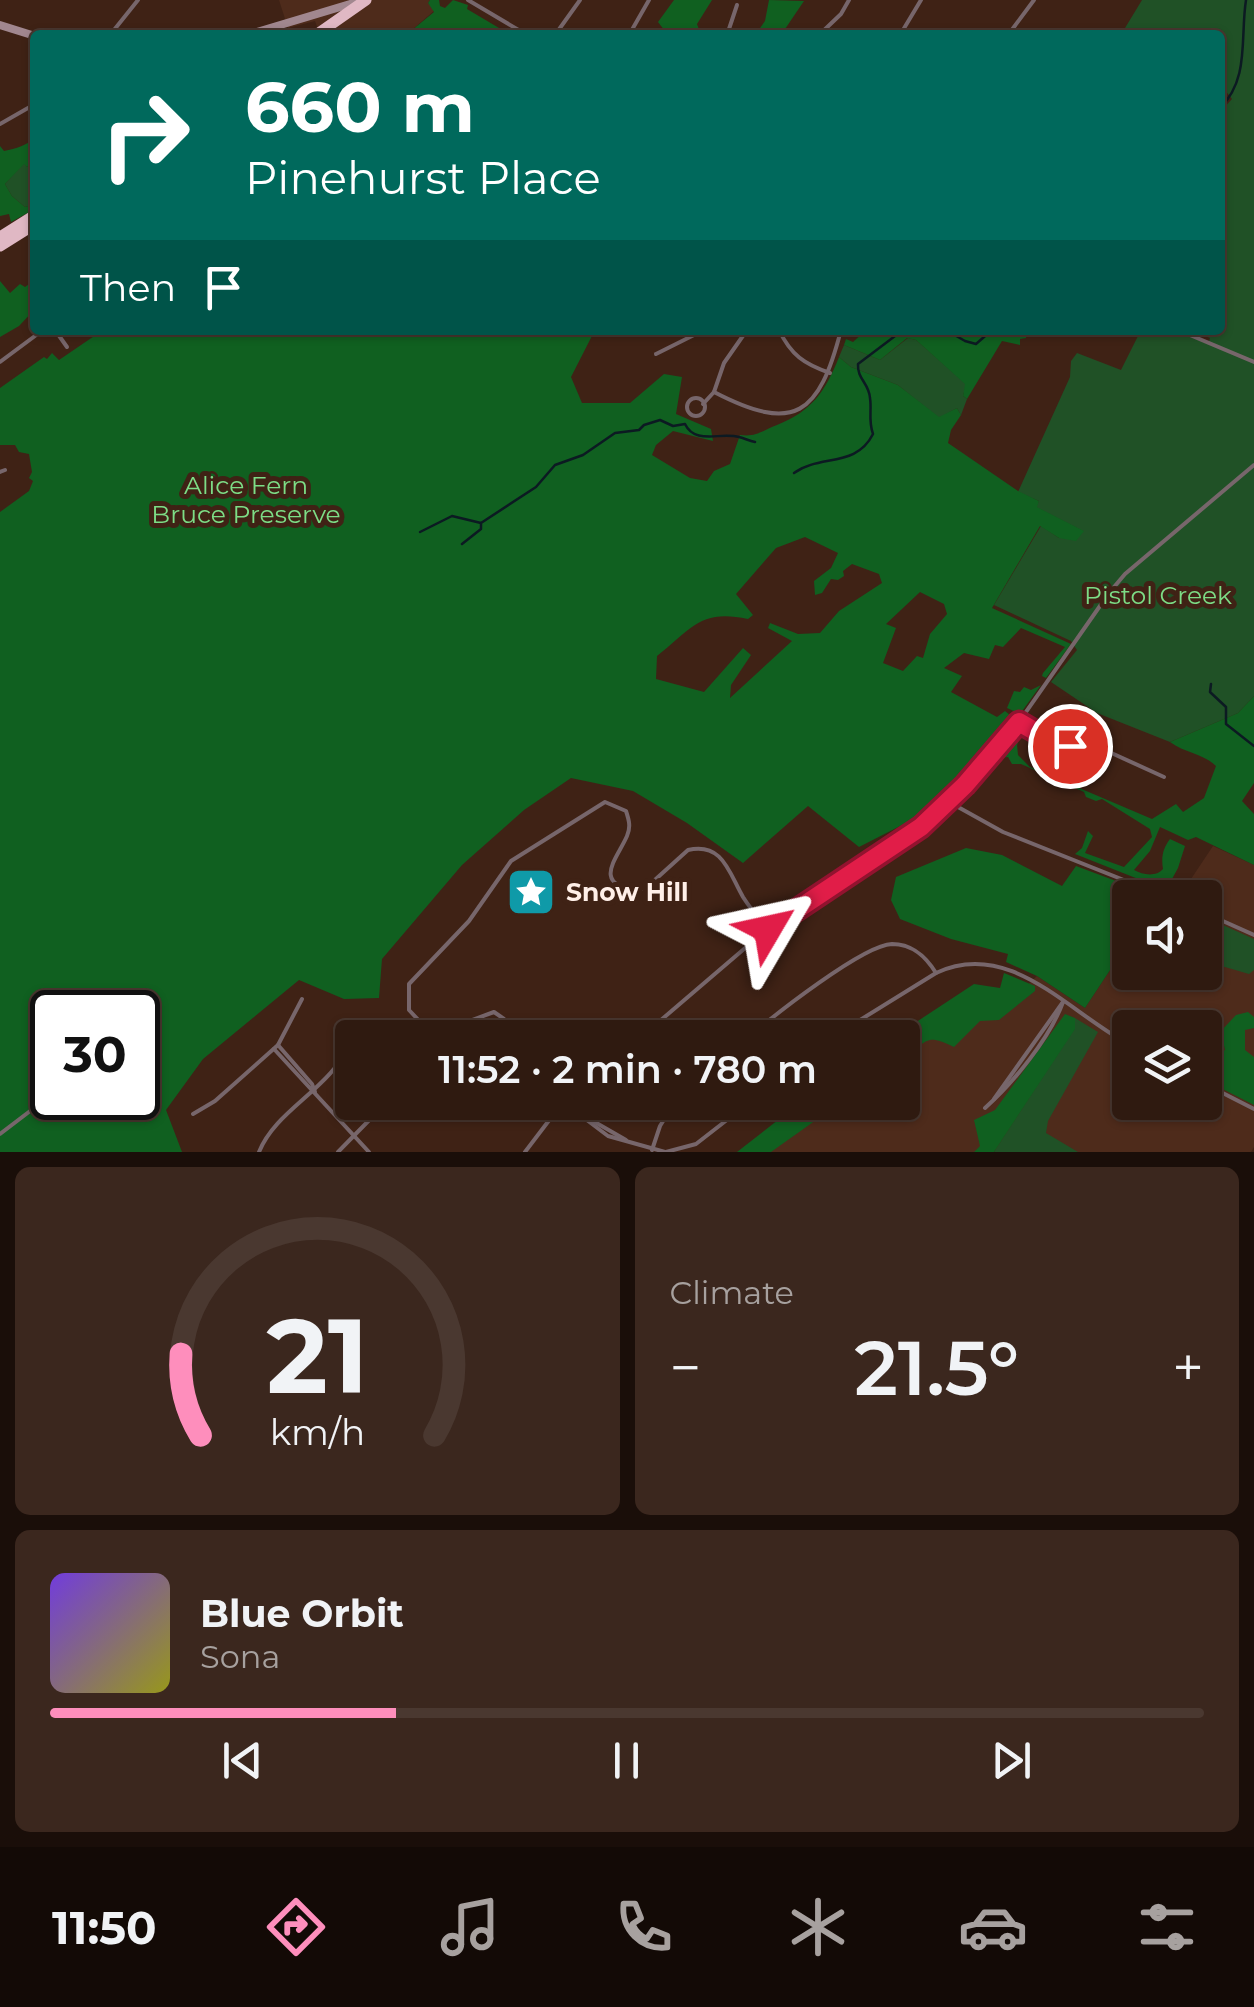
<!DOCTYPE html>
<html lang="en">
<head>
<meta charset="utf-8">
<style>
  body { margin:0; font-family:Montserrat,sans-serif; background:#3b271e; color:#f1f3f6; height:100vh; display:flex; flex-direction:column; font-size:38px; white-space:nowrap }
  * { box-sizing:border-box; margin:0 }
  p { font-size:32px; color:#a7a19f }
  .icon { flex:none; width:55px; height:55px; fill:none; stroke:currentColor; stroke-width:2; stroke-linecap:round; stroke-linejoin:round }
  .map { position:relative; height:1152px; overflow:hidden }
  .sheet { display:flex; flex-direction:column; gap:15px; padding:15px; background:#1a0e09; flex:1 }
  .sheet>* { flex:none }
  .top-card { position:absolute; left:30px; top:30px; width:1195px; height:305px; border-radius:10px; box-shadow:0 2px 8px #0004,0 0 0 2px #4a3830; background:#00695c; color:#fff; overflow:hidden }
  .controls { position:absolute; left:1112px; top:880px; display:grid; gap:20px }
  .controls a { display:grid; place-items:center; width:110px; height:110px; border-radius:10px; background:#2f1a10; box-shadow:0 2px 8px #0004,0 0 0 2px #4a3830; font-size:50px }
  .speed { position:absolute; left:30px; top:990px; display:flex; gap:20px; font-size:50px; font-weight:700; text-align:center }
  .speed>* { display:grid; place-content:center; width:130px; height:130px; border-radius:50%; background:#2f1a10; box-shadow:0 2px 8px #0004,0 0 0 2px #4a3830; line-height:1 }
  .speed .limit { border:5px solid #111; border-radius:15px; background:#fff; color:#111 }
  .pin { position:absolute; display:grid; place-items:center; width:85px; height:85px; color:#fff; margin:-42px; border:5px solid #fff; border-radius:50%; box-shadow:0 2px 10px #0007 }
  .me { position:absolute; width:110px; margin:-55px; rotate:54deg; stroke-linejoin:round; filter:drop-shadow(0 0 8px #0008) }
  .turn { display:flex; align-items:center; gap:35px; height:210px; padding:0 50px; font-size:45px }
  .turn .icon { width:130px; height:130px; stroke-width:2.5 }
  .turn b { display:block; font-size:70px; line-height:85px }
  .then { display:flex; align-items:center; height:95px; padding:0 50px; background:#0003; gap:20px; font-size:38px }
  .big { font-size:75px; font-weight:600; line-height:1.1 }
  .sheet .widget { flex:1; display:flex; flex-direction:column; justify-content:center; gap:15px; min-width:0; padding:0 35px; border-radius:15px; background:#3b271e }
  .sheet .dial { align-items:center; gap:0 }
  .dial svg { height:260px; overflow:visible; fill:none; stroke:#4a3830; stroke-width:7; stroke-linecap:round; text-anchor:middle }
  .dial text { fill:#f1f3f6; stroke:none }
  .song { display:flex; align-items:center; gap:30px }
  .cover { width:120px; height:120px; border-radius:15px; background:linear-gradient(135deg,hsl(260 70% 55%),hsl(60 70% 35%)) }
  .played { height:10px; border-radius:5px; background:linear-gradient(90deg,#fe8ebc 30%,#4a3830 30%) }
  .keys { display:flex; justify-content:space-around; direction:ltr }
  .heat { display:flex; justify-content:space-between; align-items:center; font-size:55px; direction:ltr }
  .sheet .tiles { flex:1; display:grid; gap:15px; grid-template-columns:1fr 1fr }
  .widget:last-child { grid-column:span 2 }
  .trip { position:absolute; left:335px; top:1020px; width:585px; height:100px; border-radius:10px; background:#2f1a10; box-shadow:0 2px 8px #0004,0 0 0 2px #4a3830; font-weight:600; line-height:100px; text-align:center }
  .dock { display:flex; height:160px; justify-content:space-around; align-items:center; background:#130a06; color:#a7a19f }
  .dock .icon { width:70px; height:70px }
  .dock .selected { color:#fe8ebc }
  .dock b { font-size:45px; color:#f1f3f6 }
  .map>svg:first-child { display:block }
  .built { fill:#4e2b1b; fill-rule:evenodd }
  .green { fill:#205126 }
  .forest { fill:#106020; fill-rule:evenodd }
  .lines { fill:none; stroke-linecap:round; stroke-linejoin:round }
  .stream { stroke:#0c1a22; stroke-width:2.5 }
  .street { stroke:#77666b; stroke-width:4 }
  .secondary { stroke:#a1878f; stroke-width:8 }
  .highway { stroke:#e0b8c4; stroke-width:11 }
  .route-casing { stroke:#92132f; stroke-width:25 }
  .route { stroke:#e11d48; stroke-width:18 }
  .labels { text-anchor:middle; stroke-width:10; stroke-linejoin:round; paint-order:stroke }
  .park-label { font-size:25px; fill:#7ddd86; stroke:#3f2215 }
  .poi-label { font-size:25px; font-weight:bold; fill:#ffefe8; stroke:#3f2215; text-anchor:start }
</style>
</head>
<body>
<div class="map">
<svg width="1254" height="1152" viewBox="0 0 1254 1152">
  <rect width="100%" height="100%" fill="#3f2215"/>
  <g class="built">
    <path d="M 279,0 L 430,0 L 428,3 L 435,10 L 406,35 L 320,35 L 315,21 L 288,28 Z"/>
    <path d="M 1213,846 L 1254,865 L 1254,1147 L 1251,1152 L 1039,1152 L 1045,1141 L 984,1152 L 769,1152 L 833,1103 L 902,1102 L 903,1049 L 978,1012 L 998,1013 L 1037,976 L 1085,1008 L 1130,940 L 1130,972 L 1205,972 L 1205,898 L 1179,897 ZM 1130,1028 L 1205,1028 L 1205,1102 L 1130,1102 Z"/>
  </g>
  <g class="green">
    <path d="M 1142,0 L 1254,0 L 1254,696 L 1238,713 L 1170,742 L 1097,713 L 1051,682 L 1077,650 L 1071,641 L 994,605 L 1041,526 L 1059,538 L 1083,531 L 1036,507 L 1039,501 L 1018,492 L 1070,377 L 1071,361 L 1077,353 L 1121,370 L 1141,330 L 1172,330 L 1208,344 L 1210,338 L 1190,330 L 1220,330 L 1220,112 L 1232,99 L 1220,84 L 1220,35 L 1122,33 Z"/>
    <path d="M 35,161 L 35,204 L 25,207 L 12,196 L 5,184 L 24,163 L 27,167 Z"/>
    <path d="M 908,338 L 916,340 L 966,384 L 963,396 L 967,399 L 961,415 L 957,408 L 939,418 L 898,385 L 851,367 L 839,357 L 844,345 L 880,360 Z"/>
    <path d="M 1205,917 L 1254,939 L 1254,970 L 1249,974 L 1225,967 L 1205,971 Z"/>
    <path d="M 1075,1018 L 1098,1032 L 1048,1121 L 1046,1133 L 1078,1152 L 994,1152 L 1074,1029 Z"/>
  </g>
  <g class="forest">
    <path d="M 430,0 L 439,0 L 440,6 L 445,8 L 453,0 L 468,5 L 467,9 L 511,35 L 406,35 L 434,12 L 428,3 Z"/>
    <path d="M 674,0 L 712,0 L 697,24 L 701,35 L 668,35 L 658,22 Z"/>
    <path d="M 769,0 L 804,1 L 781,35 L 755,35 L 765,21 Z"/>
    <path d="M 35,138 L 35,161 L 27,167 L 24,164 L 5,184 L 12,196 L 25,207 L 35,204 L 35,209 L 11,222 L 9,214 L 0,216 L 0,146 L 4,151 C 17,148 23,147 35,138 Z"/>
    <path d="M 35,272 L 35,309 L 19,326 L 0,337 L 0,281 L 10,293 L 20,284 L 25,287 L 32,282 Z"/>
    <path d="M 103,330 L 595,330 L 571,377 L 582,403 L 630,403 L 664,374 L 682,377 L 676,414 L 711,429 L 713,441 L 673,431 L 656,445 L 652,455 L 690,478 L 707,481 L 714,471 L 730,464 L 740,435 C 757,437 761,431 777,425 C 812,411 825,392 839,357 L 851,367 L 898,385 L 939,417 L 957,408 L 961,415 L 951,430 L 948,443 L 1018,491 L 1039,501 L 1037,507 L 1084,531 L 1076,541 L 1059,538 L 1040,526 L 992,608 L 1071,644 L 1046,678 L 1042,676 L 1043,673 L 1065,647 L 1021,628 L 1003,647 L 995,645 L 989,659 L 964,653 L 944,668 L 962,676 L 951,692 L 997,717 L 1005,711 L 1016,720 L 987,756 L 913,829 L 908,822 L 859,847 L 808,806 L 743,863 L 687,823 L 633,791 L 571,778 L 524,810 L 462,865 L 382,959 L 379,998 L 344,999 L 299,980 L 203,1059 L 166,1110 L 182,1152 L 0,1152 L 0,512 L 29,491 L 33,481 L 29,478 L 32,472 L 29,454 L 19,452 L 15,445 L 0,445 L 0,388 L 44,357 L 47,359 L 52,353 L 59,360 ZM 805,537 L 838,553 L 831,568 L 814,581 L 815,595 L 822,593 L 831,579 L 838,580 L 844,576 L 843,571 L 852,564 L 879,574 L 882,583 L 839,611 L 820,633 L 798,634 L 770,623 L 768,628 L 792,641 L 730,698 L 731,685 L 751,655 L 743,648 L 704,692 L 656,679 L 657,656 C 693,628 700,609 748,619 L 753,615 L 736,594 L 776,548 ZM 920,592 L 944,604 L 947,614 L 930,634 L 923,658 L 917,656 L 903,671 L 883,663 L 896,628 L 886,624 ZM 52,1012 L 138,1012 L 138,1098 L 52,1098 Z"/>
    <path d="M 866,330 L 1026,330 L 1026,338 L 1020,339 L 1020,345 L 1002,341 L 967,399 L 963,396 L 965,384 L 916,340 L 907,338 L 880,360 L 844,345 L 846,339 L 853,342 Z"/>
    <path d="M 1041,685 L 1020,714 L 1007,708 L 1014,691 L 1020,692 L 1024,687 L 1031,690 Z"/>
    <path d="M 1254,696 L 1254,783 L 1242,801 L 1254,814 L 1254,865 L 1196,837 L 1188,840 L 1160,827 L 1150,851 L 1134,870 C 1143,875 1156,877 1163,869 C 1161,857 1163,848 1170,839 L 1185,846 L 1178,868 L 1166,890 L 1075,854 L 1082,848 L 1088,831 L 1093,836 L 1085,853 L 1124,867 L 1152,837 L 1150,829 L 1102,799 L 1096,801 L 1086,797 L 1084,792 L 1021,764 L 1012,764 L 1008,757 L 994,759 L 1018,729 L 1022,733 L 1017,745 L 1018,755 L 1030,767 L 1152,819 L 1176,804 L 1183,812 L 1204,798 L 1216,766 C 1204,754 1185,753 1170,742 L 1238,713 Z"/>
    <path d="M 966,848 L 1002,855 L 1062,886 L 1076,866 L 1116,881 L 1117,891 L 1137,888 L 1153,897 L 1130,898 L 1130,940 L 1085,1008 L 1037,976 L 1006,962 L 1008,954 L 951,939 L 900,919 L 891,900 L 896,877 Z"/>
    <path d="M 1004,973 L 1035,986 L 1035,991 L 999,1020 L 980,1021 L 954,1047 C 922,1031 928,1045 903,1057 L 902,1038 L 892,1038 L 974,984 L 1000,988 Z"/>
    <path d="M 1248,1012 L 1254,1017 L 1254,1028 L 1245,1030 L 1245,1050 L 1254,1057 L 1254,1105 L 1205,1080 L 1205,1063 L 1225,1050 L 1221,1031 L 1236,1015 Z"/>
    <path d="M 1065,1014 L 1075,1018 L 1075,1029 L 994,1152 L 974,1152 L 980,1146 L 974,1120 L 995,1110 Z"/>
    <path d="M 801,1102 L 840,1103 L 771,1152 L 737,1152 Z"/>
  </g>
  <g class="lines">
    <g class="stream">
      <path d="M 1220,108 C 1250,79 1240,37 1246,0"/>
      <path d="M 946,330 L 965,341 L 976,344 L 992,330"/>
      <path d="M 794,473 C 820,454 856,468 873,434 C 868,420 872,411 870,398 C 869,383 857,379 858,364 L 903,330"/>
      <path d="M 420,532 L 452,516 L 481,523"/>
      <path d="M 462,544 L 481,529 L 481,523 L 536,487 L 555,465 L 583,455 L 615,433 L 639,430 L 644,425 L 660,420 L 673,426 L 685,424 C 695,445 720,432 739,437 C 744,438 749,441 755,442"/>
      <path d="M 1211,684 L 1210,692 L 1226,707 L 1226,724 L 1254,746"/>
    </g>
    <g class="street">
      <path d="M 468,0 L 527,35"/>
      <path d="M 110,35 L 138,0"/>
      <path d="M 555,35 L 580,0"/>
      <path d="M 629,35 L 649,0"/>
      <path d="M 727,35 L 737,5"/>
      <path d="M 819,35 L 841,14 L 849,0"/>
      <path d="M 900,35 L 921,0"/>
      <path d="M 1008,35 L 1034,0"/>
      <path d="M 0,124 L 35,104"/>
      <path d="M 55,330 L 67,347"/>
      <path d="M 779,330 C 791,355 804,364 830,373"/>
      <path d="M 1178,330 L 1254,362"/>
      <path d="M 656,354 L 704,330"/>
      <path d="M 0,362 L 43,330"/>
      <path d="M 714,392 C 795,434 819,415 841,330"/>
      <circle cx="696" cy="407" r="9"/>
      <path d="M 703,404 L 714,392 L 724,363 L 747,330"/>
      <path d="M 0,472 L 5,470"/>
      <path d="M 1022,720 L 1055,743 L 1107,751 L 1164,777"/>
      <path d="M 949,802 L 1003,832 L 1169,898"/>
      <path d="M 1205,913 L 1254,935"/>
      <path d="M 353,1038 L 358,1023"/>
      <path d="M 512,1038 L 504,1019 L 494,1012 L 448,1029 L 424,1026 L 409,1010 L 409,984 L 469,921 L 511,861 L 605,802 L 626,811 C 629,820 631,827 627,836 C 617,859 591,884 637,891 L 647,887 L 688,850 C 723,842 729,873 743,897 C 750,908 759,919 767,929"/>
      <path d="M 640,1038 L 779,919 L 913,833 L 942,808 L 1005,742 L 1109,593 L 1125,574 L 1254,465"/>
      <path d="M 748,1038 C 773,1016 863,945 892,944 C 913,944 926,957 936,973"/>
      <path d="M 831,1038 L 936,973 C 1010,938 1069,1013 1130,1045"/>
      <path d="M 278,1045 L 312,1084 L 315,1092"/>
      <path d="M 274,1049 L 369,1152"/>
      <path d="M 1205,1084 L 1254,1109"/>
      <path d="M 994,1099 L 1063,1002"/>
      <path d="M 570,1102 L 593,1121 L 626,1140"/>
      <path d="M 985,1108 C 1013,1083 1050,1038 1063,1002"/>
      <path d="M 193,1114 L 215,1101 L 278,1045 L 302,999"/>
      <path d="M 0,1134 L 38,1105"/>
      <path d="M 652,1150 L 660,1126 L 675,1102"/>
      <path d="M 259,1152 C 277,1108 331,1090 352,1040"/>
      <path d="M 338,1152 L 387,1102"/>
      <path d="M 525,1152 L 563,1102 L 608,1136 L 665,1152"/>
      <path d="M 666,1152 L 696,1144 L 750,1102"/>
    </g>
    <g class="secondary">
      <path d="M 0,25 L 35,36"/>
      <path d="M 247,35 L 357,2"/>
    </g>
    <g class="highway">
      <path d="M 316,35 L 366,0"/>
      <path d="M 0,237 L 35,215"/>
      <path d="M 0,246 L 35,224"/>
    </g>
  </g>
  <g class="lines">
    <g class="route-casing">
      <path id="route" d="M 768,929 L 921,827 L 965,785 L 1019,722 L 1055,743 L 1070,746"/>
    </g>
    <use href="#route" class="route"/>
  </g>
  <defs>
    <g id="sight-square" transform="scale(2.5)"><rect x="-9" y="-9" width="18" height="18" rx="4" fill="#0f9aa8" stroke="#3f2215"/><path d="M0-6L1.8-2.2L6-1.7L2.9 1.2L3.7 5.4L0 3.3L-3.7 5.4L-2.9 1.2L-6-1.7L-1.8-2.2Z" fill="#fff"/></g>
  </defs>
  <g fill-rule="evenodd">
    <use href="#sight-square" x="531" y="892"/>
  </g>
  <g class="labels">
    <g class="park-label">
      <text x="246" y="494">Alice Fern<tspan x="246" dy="29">Bruce Preserve</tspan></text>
      <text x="1158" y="604">Pistol Creek</text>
    </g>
    <g class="poi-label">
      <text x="566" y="901">Snow Hill</text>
    </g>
  </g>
</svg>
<div class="controls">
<a><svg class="icon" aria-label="sound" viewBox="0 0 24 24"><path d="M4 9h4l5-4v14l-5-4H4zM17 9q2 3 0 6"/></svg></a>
<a><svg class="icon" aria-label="layers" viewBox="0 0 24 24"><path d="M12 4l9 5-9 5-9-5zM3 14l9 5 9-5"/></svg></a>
</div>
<div class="speed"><div class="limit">30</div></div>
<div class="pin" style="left:1070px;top:746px;background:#d93025"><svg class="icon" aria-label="arrive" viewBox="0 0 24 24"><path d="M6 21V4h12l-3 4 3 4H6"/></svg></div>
<svg class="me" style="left:768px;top:929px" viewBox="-20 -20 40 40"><path d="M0-17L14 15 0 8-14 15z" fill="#e11d48" stroke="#fff" stroke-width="4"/></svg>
<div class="trip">11:52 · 2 min · 780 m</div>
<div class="top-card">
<div class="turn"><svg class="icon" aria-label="right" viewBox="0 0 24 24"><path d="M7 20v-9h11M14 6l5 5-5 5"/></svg><div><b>660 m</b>Pinehurst Place</div></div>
<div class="then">Then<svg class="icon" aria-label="arrive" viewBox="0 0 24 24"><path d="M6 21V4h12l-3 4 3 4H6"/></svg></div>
</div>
</div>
<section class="sheet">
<div class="tiles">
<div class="widget dial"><svg viewBox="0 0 100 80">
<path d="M14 69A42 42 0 1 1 86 69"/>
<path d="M14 69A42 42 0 0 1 8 44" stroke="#fe8ebc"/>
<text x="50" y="56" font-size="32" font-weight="700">21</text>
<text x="50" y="72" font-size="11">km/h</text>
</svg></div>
<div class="widget"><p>Climate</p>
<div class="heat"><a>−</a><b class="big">21.5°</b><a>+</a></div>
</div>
<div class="widget">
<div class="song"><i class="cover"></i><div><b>Blue Orbit</b><p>Sona</p></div></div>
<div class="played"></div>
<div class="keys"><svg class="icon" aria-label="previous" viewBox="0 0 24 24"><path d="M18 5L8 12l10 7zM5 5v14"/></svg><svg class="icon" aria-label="pause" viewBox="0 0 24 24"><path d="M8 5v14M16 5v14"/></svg><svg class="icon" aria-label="next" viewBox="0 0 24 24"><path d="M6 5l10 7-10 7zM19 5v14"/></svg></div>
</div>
</div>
</section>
<nav class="dock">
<b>11:50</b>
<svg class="icon selected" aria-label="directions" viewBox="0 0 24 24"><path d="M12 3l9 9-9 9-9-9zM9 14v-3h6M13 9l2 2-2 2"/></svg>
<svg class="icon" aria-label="music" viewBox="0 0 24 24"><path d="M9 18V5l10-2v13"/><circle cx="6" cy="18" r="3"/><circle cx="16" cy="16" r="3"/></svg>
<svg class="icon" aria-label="phone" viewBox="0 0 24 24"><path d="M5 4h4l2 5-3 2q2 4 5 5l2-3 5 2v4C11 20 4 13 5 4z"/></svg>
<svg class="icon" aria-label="climate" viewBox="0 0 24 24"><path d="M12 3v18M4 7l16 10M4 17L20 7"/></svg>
<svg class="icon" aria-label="car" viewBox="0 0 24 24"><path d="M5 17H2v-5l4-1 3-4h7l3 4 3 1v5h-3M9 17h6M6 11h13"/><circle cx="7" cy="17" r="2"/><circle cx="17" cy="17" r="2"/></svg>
<svg class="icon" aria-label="filters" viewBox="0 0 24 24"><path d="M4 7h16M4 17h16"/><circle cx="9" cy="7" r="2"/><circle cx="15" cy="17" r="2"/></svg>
</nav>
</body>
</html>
